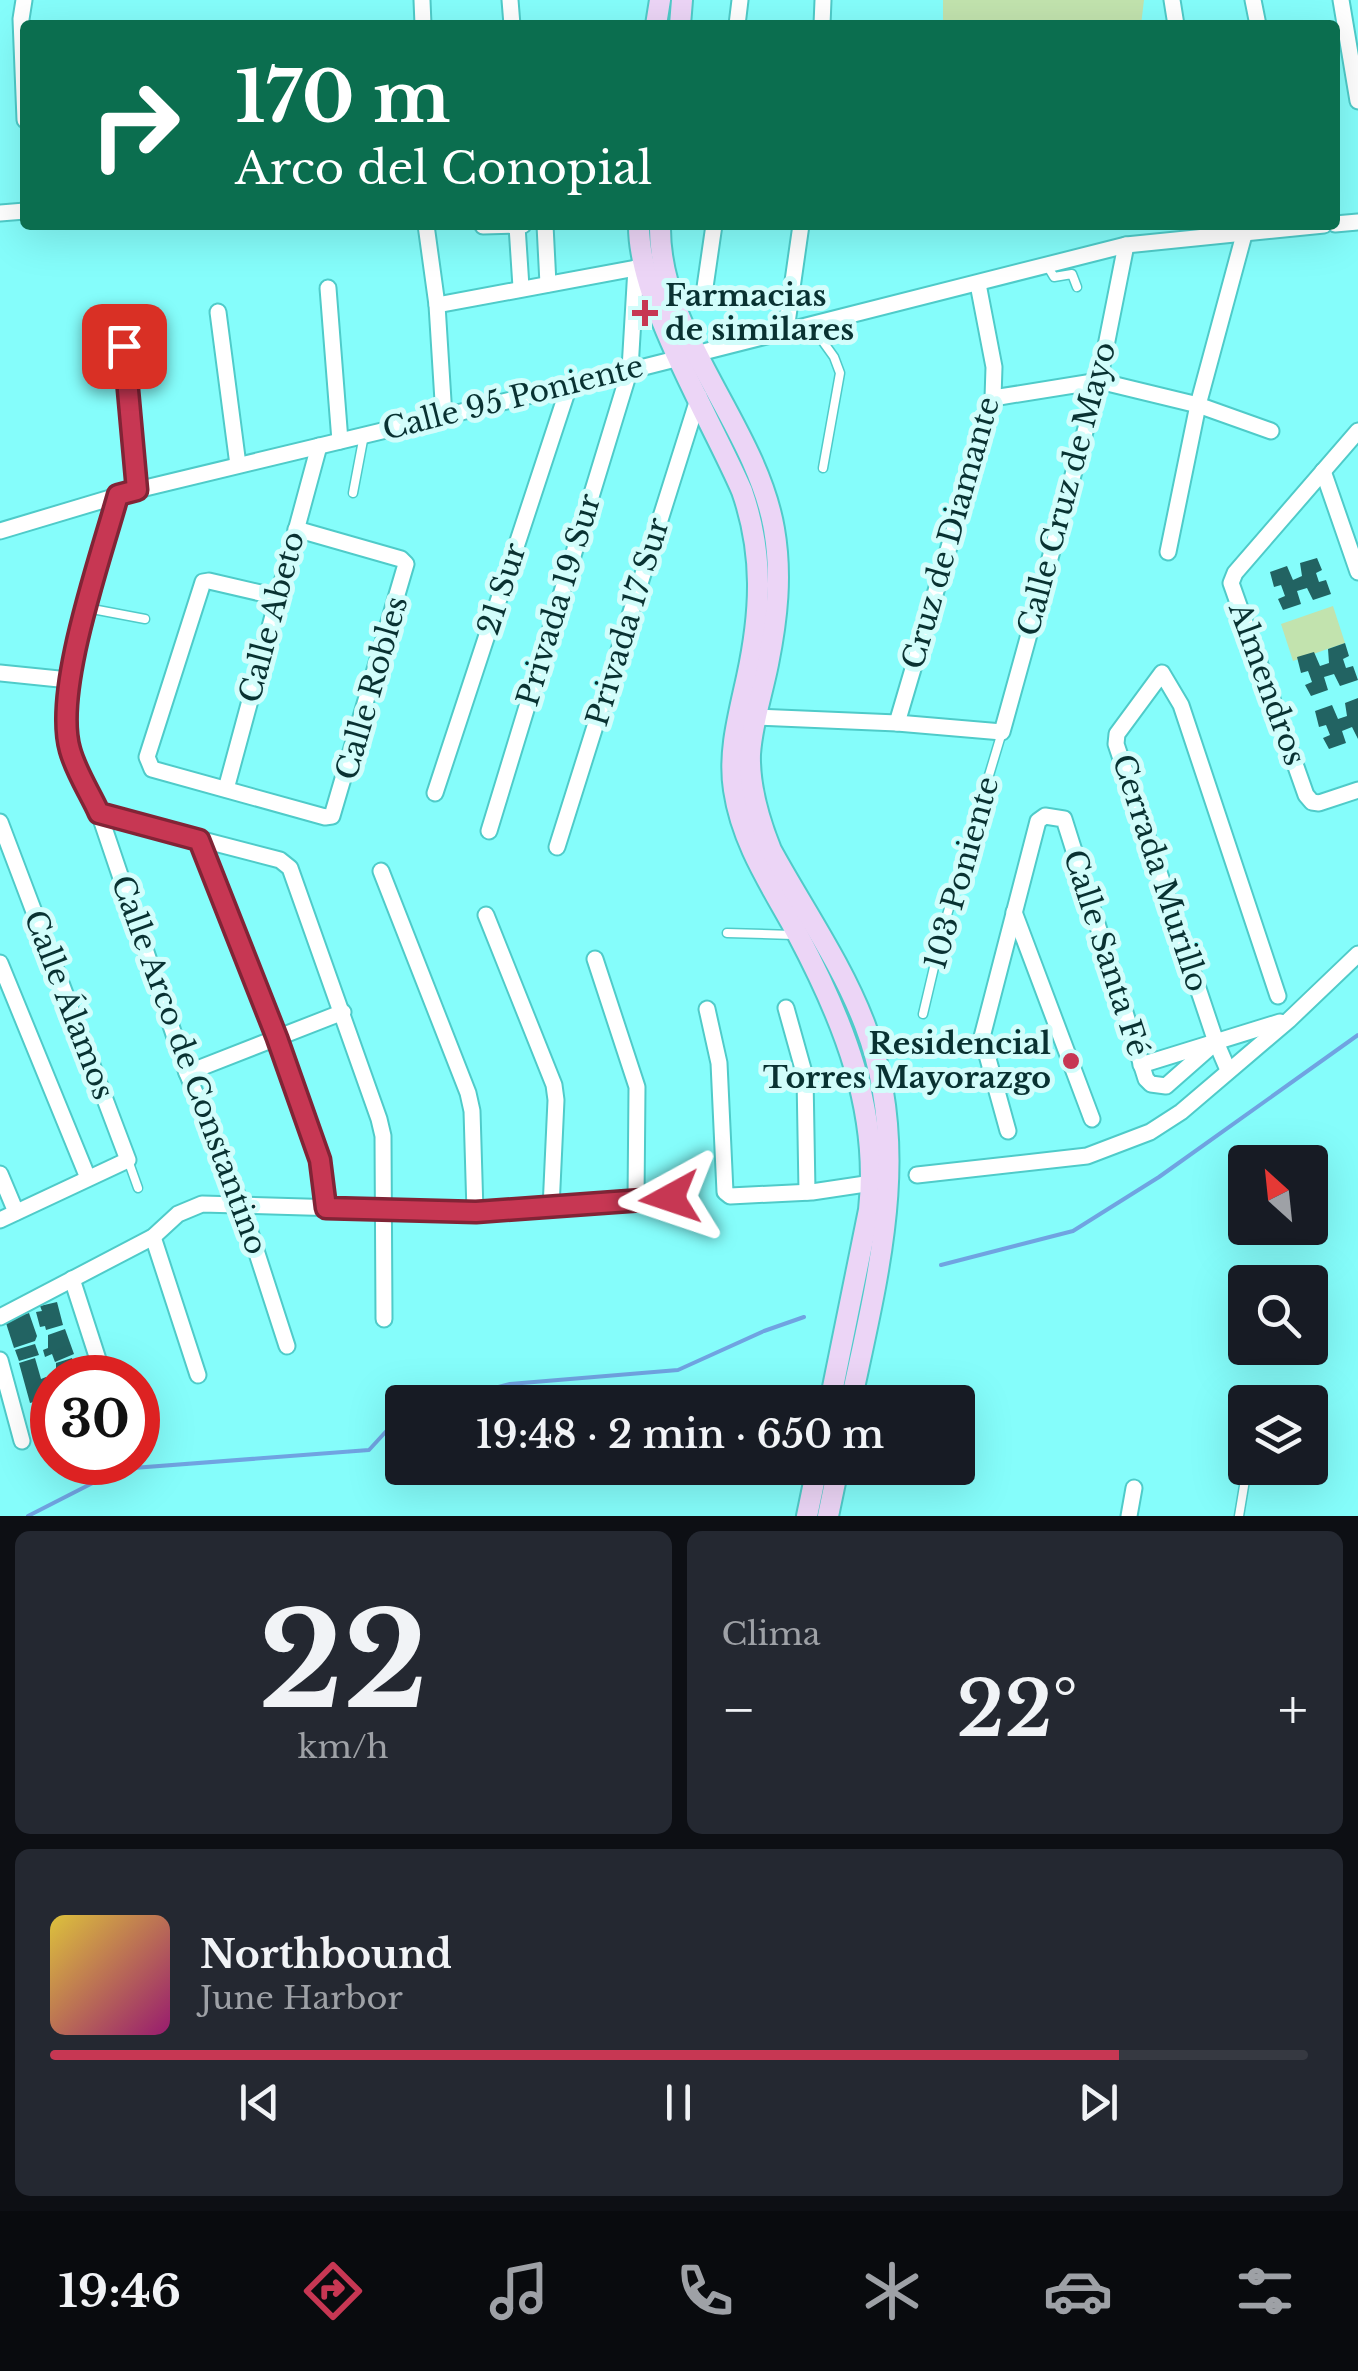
<!DOCTYPE html>
<html lang="es">
<head>
<meta charset="utf-8">
<style>
  body { margin:0; font-family:"Libre Baskerville",serif; background:#242831; color:#f1f3f6; height:100vh; display:flex; flex-direction:column; font-size:38px; white-space:nowrap }
  * { box-sizing:border-box; margin:0 }
  p { font-size:32px; color:#9ea1a6 }
  .icon { flex:none; width:55px; height:55px; fill:none; stroke:currentColor; stroke-width:2; stroke-linecap:round; stroke-linejoin:round }
  .map { position:relative; height:1516px; overflow:hidden }
  .side { display:flex; flex-direction:column; gap:15px; padding:15px; background:#0d0f14; flex:1 }
  .side>* { flex:none }
  .hud { position:absolute; left:20px; top:20px; width:1320px; height:210px; border-radius:10px; box-shadow:0 10px 40px #0002; background:#0b6e4f; color:#fff; overflow:hidden }
  .needle { width:65px; rotate:333deg }
  .buttons { position:absolute; left:1228px; top:1145px; display:grid; gap:20px }
  .buttons a { display:grid; place-items:center; width:100px; height:100px; border-radius:10px; background:#171b24; box-shadow:0 10px 40px #0002; font-size:50px }
  .speed { position:absolute; left:30px; top:1355px; display:flex; gap:20px; font-size:50px; font-weight:700; text-align:center }
  .speed>* { display:grid; place-content:center; width:130px; height:130px; border-radius:50%; background:#171b24; box-shadow:0 10px 40px #0002; line-height:1 }
  .speed .limit { border:15px solid #d22; background:#fff; color:#111 }
  .pin { position:absolute; display:grid; place-items:center; width:85px; height:85px; color:#fff; margin:-42px; border-radius:20px; box-shadow:0 5px 15px #0006 }
  .me { position:absolute; width:110px; margin:-55px; rotate:265deg; stroke-linejoin:round; filter:drop-shadow(0 0 8px #0008) }
  .turn { display:flex; align-items:center; gap:35px; height:210px; padding:0 50px; font-size:45px }
  .turn .icon { width:130px; height:130px; stroke-width:2.5 }
  .turn b { display:block; font-size:70px; line-height:85px }
  .big { font-size:75px; font-weight:600; line-height:1.1 }
  .side .widget { flex:1; display:flex; flex-direction:column; justify-content:center; gap:15px; min-width:0; padding:0 35px; border-radius:15px; background:#242831 }
  .side .dial { align-items:center; gap:0 }
  .dial b { font-size:130px; line-height:1 }
  .song { display:flex; align-items:center; gap:30px }
  .cover { width:120px; height:120px; border-radius:15px; background:linear-gradient(135deg,hsl(50 70% 55%),hsl(320 70% 35%)) }
  .played { height:10px; border-radius:5px; background:linear-gradient(90deg,#c73753 85%,#363941 85%) }
  .keys { display:flex; justify-content:space-around; direction:ltr }
  .heat { display:flex; justify-content:space-between; align-items:center; font-size:55px; direction:ltr }
  .side .tiles { flex:1; display:grid; gap:15px; grid-template-columns:1fr 1fr }
  .widget:last-child { grid-column:span 2 }
  .trip { position:absolute; left:385px; top:1385px; width:590px; height:100px; border-radius:10px; background:#171b24; box-shadow:0 10px 40px #0002; font-weight:600; line-height:100px; text-align:center }
  .dock { display:flex; height:160px; justify-content:space-around; align-items:center; background:#090b0e; color:#9ea1a6 }
  .dock .icon { width:70px; height:70px }
  .dock .active { color:#c73753 }
  .dock b { font-size:45px; color:#f1f3f6 }
  .map>svg:first-child { display:block }
  .green { fill:#c2e3ae }
  .lines { fill:none; stroke-linecap:round; stroke-linejoin:round }
  .stream { stroke:#70a3e1; stroke-width:4 }
  .building { fill:#226362 }
  .lane-casing { stroke:#4fcbc9; stroke-width:11 }
  .street-casing { stroke:#4fcbc9; stroke-width:19 }
  .secondary-casing { stroke:#4fcbc9; stroke-width:24 }
  .lane { stroke:#fff; stroke-width:8 }
  .street { stroke:#fff; stroke-width:15 }
  .secondary { stroke:#ecd5f6; stroke-width:20 }
  .route-casing { stroke:#812436; stroke-width:25 }
  .route { stroke:#c73753; stroke-width:18 }
  .poi-dot { fill:#c73753; stroke:#d2fdfb; stroke-width:4 }
  .labels { text-anchor:middle; stroke-width:10; stroke-linejoin:round; paint-order:stroke }
  .poi-label { font-size:30px; font-weight:bold; fill:#093232; stroke:#d2fdfb; text-anchor:start }
  .street-label { font-size:30px; fill:#093232; stroke:#d2fdfb }
</style>
</head>
<body>
<div class="map">
<svg width="1358" height="1516" viewBox="0 0 1358 1516">
  <rect width="100%" height="100%" fill="#85fdfb"/>
  <g class="green">
    <path d="M 943,0 L 1144,0 L 1141,25 L 943,25 Z"/>
    <path d="M 1333,606 L 1345,643 L 1293,661 L 1281,624 Z"/>
  </g>
  <g class="lines">
    <g class="stream">
      <path d="M 941,1265 L 1073,1231 L 1159,1177 L 1358,1035"/>
      <path d="M 441,1402 L 510,1384 L 678,1370 L 764,1331 L 804,1317"/>
      <path d="M 28,1516 L 120,1469 L 369,1450 L 402,1414"/>
    </g>
  </g>
  <g class="building">
    <path d="M 1317,558 L 1322,570 L 1316,573 L 1319,582 L 1326,580 L 1331,594 L 1313,600 L 1307,588 L 1297,591 L 1301,604 L 1283,610 L 1278,599 L 1285,596 L 1281,585 L 1274,587 L 1270,572 L 1287,566 L 1293,580 L 1302,576 L 1300,563 Z"/>
    <path d="M 1345,643 L 1349,656 L 1343,659 L 1346,668 L 1353,666 L 1358,680 L 1340,686 L 1334,674 L 1324,677 L 1328,690 L 1311,696 L 1305,685 L 1312,682 L 1308,671 L 1301,673 L 1297,657 L 1314,652 L 1320,666 L 1329,663 L 1328,649 Z"/>
    <path d="M 1358,698 L 1358,739 L 1352,727 L 1342,731 L 1346,743 L 1329,749 L 1323,738 L 1330,735 L 1326,725 L 1319,727 L 1315,711 L 1332,705 L 1338,719 L 1347,716 L 1345,703 Z"/>
    <path d="M 57,1302 L 63,1325 L 46,1330 L 45,1326 L 40,1327 L 36,1312 L 42,1311 L 40,1306 Z"/>
    <path d="M 29,1313 L 37,1336 L 35,1341 L 14,1348 L 5,1320 Z"/>
    <path d="M 65,1329 L 74,1354 L 55,1362 L 52,1354 L 45,1357 L 43,1350 L 48,1348 L 48,1335 Z"/>
    <path d="M 35,1344 L 39,1355 L 19,1361 L 15,1350 Z"/>
    <path d="M 35,1358 L 41,1379 L 46,1377 L 51,1391 L 47,1392 L 48,1398 L 30,1403 L 19,1363 Z"/>
    <path d="M 72,1358 L 78,1378 L 56,1378 L 56,1363 Z"/>
    <path d="M 51,1399 L 52,1427 L 40,1432 L 35,1416 L 39,1414 L 36,1404 Z"/>
  </g>
  <g class="lines">
    <g class="lane-casing">
      <g id="lane">
        <path d="M 1048,267 L 1054,277 L 1072,274 L 1077,287"/>
        <path d="M 811,325 L 834,357 L 840,373 L 823,468"/>
        <path d="M 353,493 L 364,435"/>
        <path d="M 87,608 L 145,619"/>
        <path d="M 727,933 L 793,935"/>
        <path d="M 923,1014 L 944,925 L 1002,732"/>
        <path d="M 128,1160 L 138,1188"/>
        <path d="M 1239,1516 L 1247,1468"/>
      </g>
    </g>
    <g class="street-casing">
      <g id="street">
        <path d="M 24,0 L 21,19 L 25,120"/>
        <path d="M 422,0 L 423,25"/>
        <path d="M 510,0 L 512,25"/>
        <path d="M 1172,0 L 1176,25"/>
        <path d="M 1253,0 L 1258,25"/>
        <path d="M 1341,0 L 1358,101"/>
        <path d="M 737,25 L 740,0"/>
        <path d="M 822,25 L 823,0"/>
        <path d="M 0,213 L 25,211"/>
        <path d="M 1335,224 L 1358,222"/>
        <path d="M 426,225 L 437,305 L 444,417"/>
        <path d="M 545,225 L 548,284"/>
        <path d="M 483,226 L 523,225"/>
        <path d="M 517,226 L 521,287"/>
        <path d="M 328,288 L 340,441"/>
        <path d="M 703,301 L 714,225"/>
        <path d="M 437,305 L 636,268"/>
        <path d="M 218,312 L 238,465"/>
        <path d="M 786,330 L 801,225"/>
        <path d="M 124,346 L 137,490"/>
        <path d="M 993,398 L 1099,381 L 1198,405 L 1271,431"/>
        <path d="M 1358,431 L 1235,573 L 1231,583 L 1306,795 L 1312,802 L 1319,803 L 1358,790"/>
        <path d="M 1323,471 L 1358,572"/>
        <path d="M 118,495 L 69,680 L 69,748 L 99,813 L 187,1073 L 241,1204 L 287,1346"/>
        <path d="M 0,531 L 137,490 L 569,386 L 1126,245 L 1324,225"/>
        <path d="M 1168,552 L 1198,405 L 1245,231"/>
        <path d="M 278,597 L 209,581 L 203,582 L 147,757 L 152,769 L 325,817 L 332,816 L 406,564 L 401,559 L 296,529"/>
        <path d="M 0,673 L 69,680"/>
        <path d="M 755,717 L 897,723 L 1002,732 L 1099,381 L 1126,245"/>
        <path d="M 897,723 L 993,398 L 994,367 L 978,284"/>
        <path d="M 226,789 L 319,446"/>
        <path d="M 435,793 L 569,386"/>
        <path d="M 99,813 L 280,860 L 290,868 L 379,1119 L 383,1136 L 384,1319"/>
        <path d="M 0,822 L 128,1160 L 0,1220"/>
        <path d="M 489,831 L 630,369 L 636,268 L 643,262"/>
        <path d="M 199,840 L 277,1038 L 320,1159 L 326,1208"/>
        <path d="M 557,847 L 699,396"/>
        <path d="M 381,871 L 468,1093 L 472,1111 L 475,1212"/>
        <path d="M 1014,912 L 1092,1119"/>
        <path d="M 486,915 L 554,1085 L 556,1100 L 551,1208"/>
        <path d="M 595,959 L 637,1087 L 636,1201"/>
        <path d="M 0,963 L 88,1178"/>
        <path d="M 786,1008 L 805,1076 L 807,1192"/>
        <path d="M 707,1009 L 719,1063 L 725,1192 L 730,1196 L 812,1192 L 872,1183"/>
        <path d="M 1141,1065 L 1280,1022"/>
        <path d="M 1228,1070 L 1216,1042 L 1116,744 L 1117,734 L 1162,673 L 1181,705 L 1278,996"/>
        <path d="M 187,1073 L 343,1012"/>
        <path d="M 1008,1131 L 982,1037 L 1038,821 L 1045,816 L 1064,819 L 1146,1079 L 1151,1084 L 1166,1086 L 1216,1042"/>
        <path d="M 0,1174 L 16,1212"/>
        <path d="M 917,1175 L 1087,1156 L 1150,1132 L 1181,1112 L 1289,1020 L 1358,954"/>
        <path d="M 153,1237 L 198,1375"/>
        <path d="M 72,1279 L 104,1378"/>
        <path d="M 0,1317 L 153,1237 L 178,1214 L 202,1204 L 475,1212 L 671,1198"/>
        <path d="M 0,1360 L 22,1441"/>
        <path d="M 1129,1516 L 1134,1488"/>
      </g>
    </g>
    <g class="secondary-casing">
      <g id="secondary">
        <path d="M 656,25 L 660,0"/>
        <path d="M 680,25 L 682,0"/>
        <path d="M 639,225 C 638,300 711,419 742,491 C 764,554 761,612 747,677 C 739,714 728,752 734,790 C 742,844 772,887 798,935 C 843,1020 880,1111 869,1210 L 830,1402"/>
        <path d="M 660,225 C 658,334 756,424 774,529 C 782,575 777,619 768,664 C 762,694 752,723 750,754 C 749,786 759,820 771,850 C 802,907 842,964 865,1025 C 913,1150 877,1278 851,1402"/>
        <path d="M 807,1516 L 817,1468"/>
        <path d="M 828,1516 L 838,1468"/>
      </g>
    </g>
    <use href="#lane" class="lane"/>
    <use href="#street" class="street"/>
    <use href="#secondary" class="secondary"/>
  </g>
  <g class="lines">
    <g class="route-casing">
      <path id="route" d="M 124,346 L 137,490 L 118,495 C 101,557 53,691 70,750 C 76,772 90,793 99,813 L 199,840 L 277,1038 L 320,1160 L 326,1208 L 476,1212 L 670,1198"/>
    </g>
    <use href="#route" class="route"/>
  </g>
  <g class="poi-dot">
    <path d="M640 298h10v10h10v10h-10v10h-10v-10h-10v-10h10z"/>
    <circle cx="1071" cy="1061" r="10"/>
  </g>
  <g class="labels">
    <g class="poi-label">
      <text x="665" y="306">Farmacias<tspan x="665" dy="34">de similares</tspan></text>
      <text x="1051" y="1054" text-anchor="end">Residencial<tspan x="1051" dy="34">Torres Mayorazgo</tspan></text>
    </g>
    <g class="street-label">
      <text transform="translate(513 398) rotate(-14)" y="10">Calle 95 Poniente</text>
      <text transform="translate(1067 489) rotate(-75)" y="10">Calle Cruz de Mayo</text>
      <text transform="translate(951 533) rotate(-74)" y="10">Cruz de Diamante</text>
      <text transform="translate(502 589) rotate(-72)" y="10">21 Sur</text>
      <text transform="translate(559 600) rotate(-73)" y="10">Privada 19 Sur</text>
      <text transform="translate(272 617) rotate(-75)" y="10">Calle Abeto</text>
      <text transform="translate(628 622) rotate(-73)" y="10">Privada 17 Sur</text>
      <text transform="translate(1267 684) rotate(70)" y="10">Almendros</text>
      <text transform="translate(372 688) rotate(-74)" y="10">Calle Robles</text>
      <text transform="translate(962 873) rotate(-74)" y="10">103 Poniente</text>
      <text transform="translate(1160 873) rotate(72)" y="10">Cerrada Murillo</text>
      <text transform="translate(1106 953) rotate(72)" y="10">Calle Santa Fé</text>
      <text transform="translate(69 1005) rotate(69)" y="10">Calle Álamos</text>
      <text transform="translate(189 1065) rotate(70)" y="10">Calle Arco de Constantino</text>
    </g>
  </g>
</svg>
<div class="buttons">
<a><svg class="needle" viewBox="-14 -14 28 28"><path d="M0-13l5 13h-10z" fill="#e53935"/><path d="M0 13l5-13h-10z" fill="#9ea1a6"/></svg></a>
<a><svg class="icon" aria-label="search" viewBox="0 0 24 24"><circle cx="10" cy="10" r="6"/><path d="M15 15l6 6"/></svg></a>
<a><svg class="icon" aria-label="layers" viewBox="0 0 24 24"><path d="M12 4l9 5-9 5-9-5zM3 14l9 5 9-5"/></svg></a>
</div>
<div class="speed"><div class="limit">30</div></div>
<div class="pin" style="left:124px;top:346px;background:#d93025"><svg class="icon" aria-label="arrive" viewBox="0 0 24 24"><path d="M6 21V4h12l-3 4 3 4H6"/></svg></div>
<svg class="me" style="left:670px;top:1198px" viewBox="-20 -20 40 40"><path d="M0-17L14 15 0 8-14 15z" fill="#c73753" stroke="#fff" stroke-width="4"/></svg>
<div class="trip">19:48 · 2 min · 650 m</div>
<div class="hud">
<div class="turn"><svg class="icon" aria-label="right" viewBox="0 0 24 24"><path d="M7 20v-9h11M14 6l5 5-5 5"/></svg><div><b>170 m</b>Arco del Conopial</div></div>
</div>
</div>
<section class="side">
<div class="tiles">
<div class="widget dial"><b>22</b><p>km/h</p></div>
<div class="widget"><p>Clima</p>
<div class="heat"><a>−</a><b class="big">22°</b><a>+</a></div>
</div>
<div class="widget">
<div class="song"><i class="cover"></i><div><b>Northbound</b><p>June Harbor</p></div></div>
<div class="played"></div>
<div class="keys"><svg class="icon" aria-label="previous" viewBox="0 0 24 24"><path d="M18 5L8 12l10 7zM5 5v14"/></svg><svg class="icon" aria-label="pause" viewBox="0 0 24 24"><path d="M8 5v14M16 5v14"/></svg><svg class="icon" aria-label="next" viewBox="0 0 24 24"><path d="M6 5l10 7-10 7zM19 5v14"/></svg></div>
</div>
</div>
</section>
<nav class="dock">
<b>19:46</b>
<svg class="icon active" aria-label="directions" viewBox="0 0 24 24"><path d="M12 3l9 9-9 9-9-9zM9 14v-3h6M13 9l2 2-2 2"/></svg>
<svg class="icon" aria-label="music" viewBox="0 0 24 24"><path d="M9 18V5l10-2v13"/><circle cx="6" cy="18" r="3"/><circle cx="16" cy="16" r="3"/></svg>
<svg class="icon" aria-label="phone" viewBox="0 0 24 24"><path d="M5 4h4l2 5-3 2q2 4 5 5l2-3 5 2v4C11 20 4 13 5 4z"/></svg>
<svg class="icon" aria-label="climate" viewBox="0 0 24 24"><path d="M12 3v18M4 7l16 10M4 17L20 7"/></svg>
<svg class="icon" aria-label="car" viewBox="0 0 24 24"><path d="M5 17H2v-5l4-1 3-4h7l3 4 3 1v5h-3M9 17h6M6 11h13"/><circle cx="7" cy="17" r="2"/><circle cx="17" cy="17" r="2"/></svg>
<svg class="icon" aria-label="filters" viewBox="0 0 24 24"><path d="M4 7h16M4 17h16"/><circle cx="9" cy="7" r="2"/><circle cx="15" cy="17" r="2"/></svg>
</nav>
</body>
</html>
